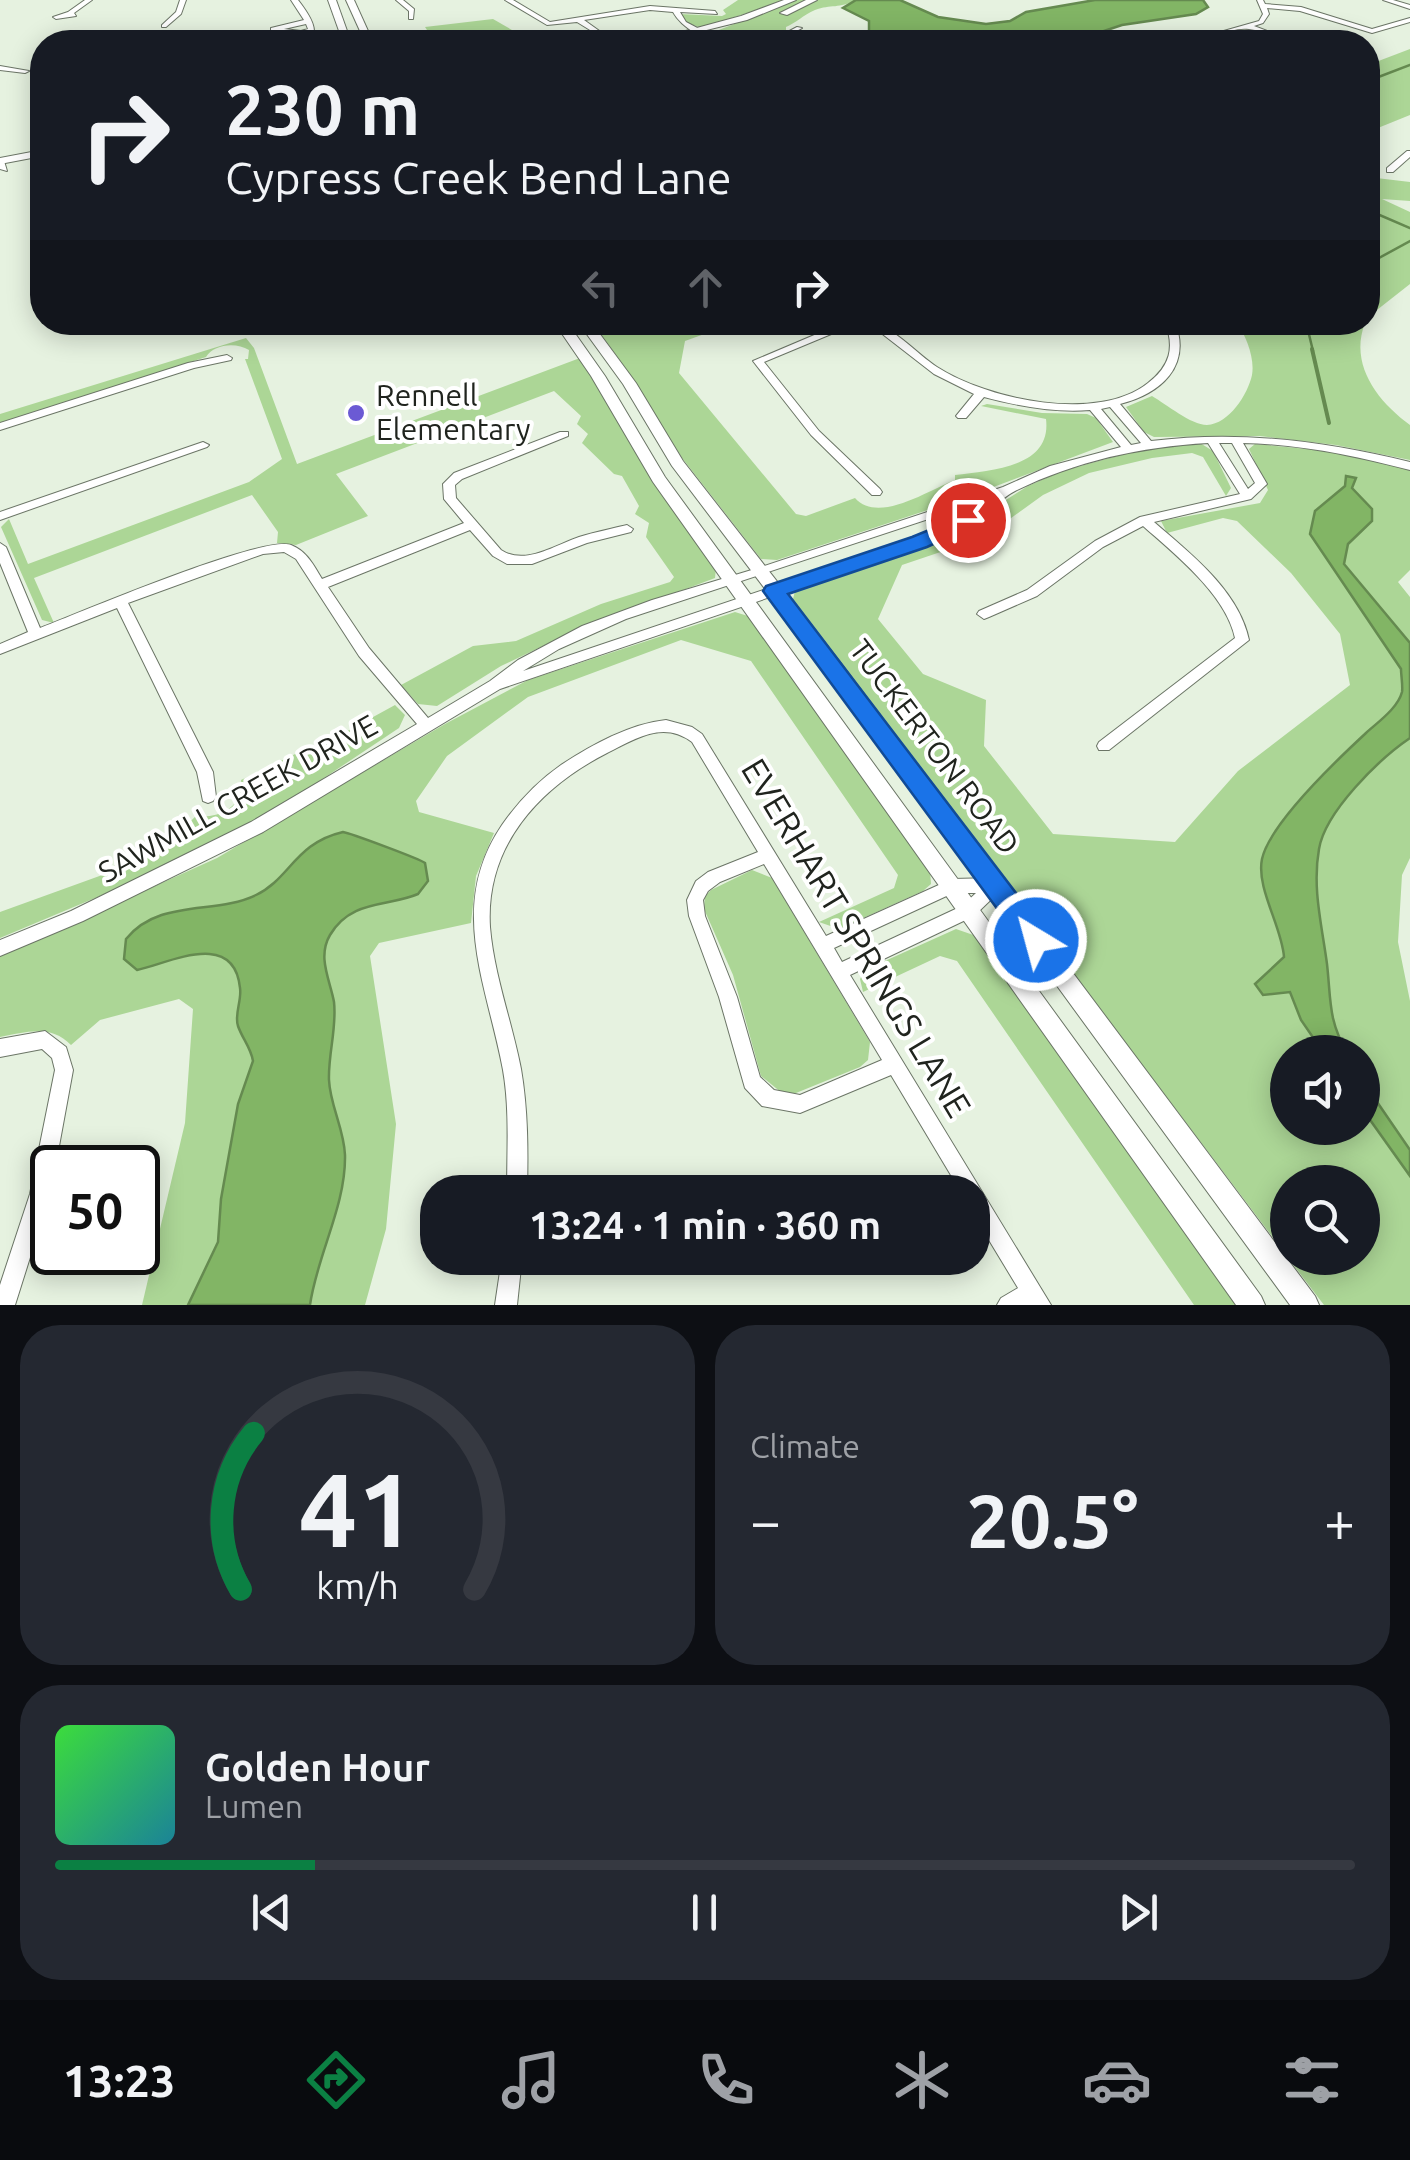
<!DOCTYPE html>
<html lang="en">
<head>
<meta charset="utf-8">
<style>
  body { margin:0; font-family:Ubuntu,sans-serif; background:#242831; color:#f1f3f6; height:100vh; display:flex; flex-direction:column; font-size:38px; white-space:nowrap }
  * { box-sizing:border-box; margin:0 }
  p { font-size:32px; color:#9ea1a6 }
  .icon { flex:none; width:55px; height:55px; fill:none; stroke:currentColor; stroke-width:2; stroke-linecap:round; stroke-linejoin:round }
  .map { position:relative; height:1305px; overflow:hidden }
  .side { display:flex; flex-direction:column; gap:20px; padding:20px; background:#0d0f14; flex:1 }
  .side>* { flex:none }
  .top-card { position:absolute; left:30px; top:30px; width:1350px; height:305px; border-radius:40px; box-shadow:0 5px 25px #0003; background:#171b24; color:#f1f3f6; overflow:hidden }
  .buttons { position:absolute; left:1270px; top:1035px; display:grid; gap:20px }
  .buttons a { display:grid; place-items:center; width:110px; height:110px; border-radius:50%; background:#171b24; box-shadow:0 5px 25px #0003; font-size:50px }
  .speed { position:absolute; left:30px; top:1145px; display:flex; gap:20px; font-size:50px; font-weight:700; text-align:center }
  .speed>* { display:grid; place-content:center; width:130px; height:130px; border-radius:50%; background:#171b24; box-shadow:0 5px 25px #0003; line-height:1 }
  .speed .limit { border:5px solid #111; border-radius:15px; background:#fff; color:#111 }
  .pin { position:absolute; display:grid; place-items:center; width:85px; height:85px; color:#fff; margin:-42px; border:5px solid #fff; border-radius:50%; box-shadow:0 2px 10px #0007 }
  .me { position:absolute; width:110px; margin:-55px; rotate:323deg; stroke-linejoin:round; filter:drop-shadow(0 0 8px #0008) }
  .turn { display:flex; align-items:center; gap:35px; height:210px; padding:0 30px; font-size:45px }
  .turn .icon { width:130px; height:130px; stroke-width:2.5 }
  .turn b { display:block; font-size:70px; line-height:85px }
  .lanes { display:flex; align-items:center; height:95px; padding:0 30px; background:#0003; justify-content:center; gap:50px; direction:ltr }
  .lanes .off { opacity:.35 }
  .big { font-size:75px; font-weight:700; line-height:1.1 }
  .side .widget { flex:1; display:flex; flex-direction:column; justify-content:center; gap:15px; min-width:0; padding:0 35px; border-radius:40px; background:#242831 }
  .side .dial { align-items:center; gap:0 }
  .dial svg { height:260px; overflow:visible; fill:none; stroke:#363941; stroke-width:7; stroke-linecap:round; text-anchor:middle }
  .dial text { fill:#f1f3f6; stroke:none }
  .song { display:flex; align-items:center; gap:30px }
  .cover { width:120px; height:120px; border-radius:15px; background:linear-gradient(135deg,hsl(120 70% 55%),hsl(190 70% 35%)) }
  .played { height:10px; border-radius:5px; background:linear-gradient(90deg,#0b8043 20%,#363941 20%) }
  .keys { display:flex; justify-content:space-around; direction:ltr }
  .heat { display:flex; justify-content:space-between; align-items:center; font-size:55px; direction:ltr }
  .side .tiles { flex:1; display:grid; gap:20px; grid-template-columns:1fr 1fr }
  .widget:last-child { grid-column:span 2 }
  .trip { position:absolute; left:420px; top:1175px; width:570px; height:100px; border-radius:40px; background:#171b24; box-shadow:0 5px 25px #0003; font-weight:700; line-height:100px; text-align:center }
  .dock { display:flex; height:160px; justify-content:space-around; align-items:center; background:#090b0e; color:#9ea1a6 }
  .dock .icon { width:70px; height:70px }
  .dock .selected { color:#0b8043 }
  .dock b { font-size:45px; color:#f1f3f6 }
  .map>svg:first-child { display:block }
  .green { fill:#acd696; fill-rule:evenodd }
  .water { fill:#82b565; stroke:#658a50; stroke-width:2.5 }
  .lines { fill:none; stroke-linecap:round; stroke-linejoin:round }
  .stream-far1 { stroke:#658a50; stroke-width:2.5 }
  .stream { stroke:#658a50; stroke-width:4 }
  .minor-casing { stroke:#6b7566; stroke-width:2 }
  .major-casing { stroke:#6b7566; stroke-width:2 }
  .minor { fill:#fff; fill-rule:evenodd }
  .major { fill:#fff; fill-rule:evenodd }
  .route { fill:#1a73e8; stroke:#114b97; stroke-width:2.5 }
  .poi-dot { fill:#6b5ad4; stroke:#fff; stroke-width:4 }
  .labels { text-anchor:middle; stroke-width:8; stroke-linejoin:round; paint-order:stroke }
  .poi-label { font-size:30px; fill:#20241e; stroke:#fff; text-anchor:start }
  .street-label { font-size:30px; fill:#20241e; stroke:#fff }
  .near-street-label { font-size:35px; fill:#20241e; stroke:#fff }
</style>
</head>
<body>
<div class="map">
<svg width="1410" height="1305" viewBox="0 0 1410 1305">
  <rect width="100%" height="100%" fill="#e6f2e0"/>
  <g class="green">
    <path d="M 738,0 L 787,0 L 701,28 L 686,22 L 679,14 L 722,16 L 726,14 L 723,10 Z"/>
    <path d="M 796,0 L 856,0 C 839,9 831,4 815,10 C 803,15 796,23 786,27 L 786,35 C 763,44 731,50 711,33 Z"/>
    <path d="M 493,19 L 533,42 L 435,42 L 425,27 Z"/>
    <path d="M 1410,49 L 1410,115 L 1368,132 L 1368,65 Z"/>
    <path d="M 1368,177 L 1410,182 L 1410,201 L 1382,199 L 1410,212 L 1410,284 L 1368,317 Z"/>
    <path d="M 593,323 L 643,323 L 652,332 L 676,323 L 735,323 L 685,341 L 679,373 L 796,514 L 806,516 L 855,498 C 878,524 927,491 955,480 L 955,475 C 990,470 1052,468 1046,419 L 981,406 L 987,404 L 1042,413 L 1087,414 L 1096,418 L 1113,442 L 967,497 L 777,560 L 761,559 L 682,458 L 633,379 Z"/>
    <path d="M 1237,323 L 1365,323 C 1349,364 1377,401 1410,425 L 1410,460 L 1336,445 L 1260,436 L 1154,437 L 1144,432 L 1126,407 L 1152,396 C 1166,404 1191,425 1207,425 C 1229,424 1248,394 1252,375 C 1255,358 1246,336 1237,323 Z"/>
    <path d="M 246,338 L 254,348 L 297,464 L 580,358 L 637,455 L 716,568 L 715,578 L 572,632 L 501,666 L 437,706 L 418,704 L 401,685 L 473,646 L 516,641 L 601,604 L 670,582 L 674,577 L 646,537 L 649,523 L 635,514 L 639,506 L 622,476 L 614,474 L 582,443 L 588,434 L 577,424 L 581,416 L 554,391 L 336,474 L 368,516 L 296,545 L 277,543 L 278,532 L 252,495 L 34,578 L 54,623 L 42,620 L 1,527 L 9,519 L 28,564 L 249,482 L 282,459 L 245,359 L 248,359 L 249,350 C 236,342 214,344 206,357 L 0,424 L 0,414 Z"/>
    <path d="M 1200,443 L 1213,451 L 1231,488 L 1226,496 L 1203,457 L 1192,453 L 1152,458 L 1089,473 L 1043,495 L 985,537 L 902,565 L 878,619 L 923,674 L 986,700 L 984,746 L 1053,834 L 1175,842 L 1238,771 L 1350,685 L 1340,634 L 1291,573 L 1237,521 L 1223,518 L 1167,533 L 1161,521 L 1260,503 L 1268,490 L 1249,449 L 1255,444 L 1329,451 L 1410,469 L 1410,570 L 1398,582 L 1410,597 L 1410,858 L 1402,875 L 1398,942 L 1410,1001 L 1410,1305 L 1324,1305 L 1288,1258 L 1362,1258 L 1362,1182 L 1288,1182 L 1287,1256 L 792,603 L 795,591 L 949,536 L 1028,486 L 1062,471 L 1143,449 ZM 1288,1052 L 1362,1052 L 1362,1128 L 1288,1128 Z"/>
    <path d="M 735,612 L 751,617 L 930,869 L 931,884 L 923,891 L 839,929 L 819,922 L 894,888 L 898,875 L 751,661 L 681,640 L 528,697 L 447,756 L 416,801 L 419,812 L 494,833 L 476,876 L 471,923 L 379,943 L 370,956 L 396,1124 L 386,1229 L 365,1305 L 142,1305 L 185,1123 L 193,1009 L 179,999 L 100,1020 L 71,1045 C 51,1024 26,1032 0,1037 L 0,956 L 217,858 L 445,724 L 528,680 Z"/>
    <path d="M 395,705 L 405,715 L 399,728 L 291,800 L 221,839 L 138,880 L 0,938 L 0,912 L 105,874 L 113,866 L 180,831 L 196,816 C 219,819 245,806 241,780 L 316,744 L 322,745 Z"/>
    <path d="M 752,870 L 772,878 L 870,1042 L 868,1060 L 860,1067 L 796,1093 L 782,1093 L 761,1076 L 733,975 L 704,909 L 705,896 L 711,890 Z"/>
    <path d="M 956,929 L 979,937 L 1241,1305 L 1194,1305 L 957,961 L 940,956 L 863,992 L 860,979 L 867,969 Z"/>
  </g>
  <g class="water">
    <path d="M 856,0 L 900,0 L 938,17 L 986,24 L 1010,21 L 1026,12 L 1095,0 L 1203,0 L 1208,7 L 1196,14 L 1122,25 L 1071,42 L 864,42 L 869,36 L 869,21 L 843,8 Z"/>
    <path d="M 1346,476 L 1356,478 L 1352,488 L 1372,509 L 1372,521 L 1348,544 L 1344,564 L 1410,643 L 1410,738 C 1379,759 1325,812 1319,849 C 1312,888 1322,926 1327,964 C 1331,999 1328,1021 1347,1052 L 1323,1052 L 1301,1020 L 1290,992 L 1263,995 L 1255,984 L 1284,957 C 1282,927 1256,888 1262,859 C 1270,823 1339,758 1366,733 C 1378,722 1398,708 1402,692 C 1403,686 1401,675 1401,669 L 1310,534 L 1315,511 L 1345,486 Z"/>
    <path d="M 343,832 C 350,833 420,859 425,863 L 428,881 L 418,894 C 388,907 351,899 330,935 C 317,957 330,980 334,1002 C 337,1028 328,1054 329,1080 C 330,1105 344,1129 345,1155 C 346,1206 317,1255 310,1305 L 188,1305 L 218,1242 L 221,1199 L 238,1104 L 253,1061 C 251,1048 242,1038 238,1026 C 234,1015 242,1000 240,988 C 234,928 167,964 137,970 L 124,959 L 126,939 C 159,898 215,915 256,895 C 290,879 295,843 343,832 Z"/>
    <path d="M 1362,1080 L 1410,1150 L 1410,1176 L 1363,1110 Z"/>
  </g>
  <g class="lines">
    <g class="stream-far1">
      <path d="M 1368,81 L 1410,65"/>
      <path d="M 1368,210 L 1410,228"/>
      <path d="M 1368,264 L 1410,241"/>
      <path d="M 1306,322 L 1313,351"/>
    </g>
    <path class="stream" d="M 1312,349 L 1329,423"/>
    <g class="minor-casing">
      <g id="minor">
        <path d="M 85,0 L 92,0 L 74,13 L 76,16 L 56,19 L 53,17 L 68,12 Z"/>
        <path d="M 180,0 L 186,0 L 181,14 L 166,27 L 162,27 L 162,25 L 176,12 Z"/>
        <path d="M 291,0 L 298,0 C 305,9 314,21 314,31 L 301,35 L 271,30 L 271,28 L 304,20 ZM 306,24 L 308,29 L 301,31 L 284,29 Z"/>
        <path d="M 396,0 L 403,0 L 414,9 L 413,19 L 409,19 L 409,11 Z"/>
        <path d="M 505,0 L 513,0 L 550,22 L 650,6 L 715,11 L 717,14 L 680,12 L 686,22 L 724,42 C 706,42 682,28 673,12 L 650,10 L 584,20 L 605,35 L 603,38 L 577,22 L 547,25 Z"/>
        <path d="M 1257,0 L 1263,0 L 1265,4 L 1301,7 L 1372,29 L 1410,18 L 1410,22 L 1372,33 L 1300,11 L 1267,8 L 1269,14 L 1263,23 L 1254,26 L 1297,42 C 1280,42 1266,31 1249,29 C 1231,26 1205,43 1185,42 L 1259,21 L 1263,14 Z"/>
        <path d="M 1383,0 L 1393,0 L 1410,5 L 1410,9 Z"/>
        <path d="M 797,27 L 802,28 L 776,42 L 769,42 Z"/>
        <path d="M 0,66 L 29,71 L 25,73 L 0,70 Z"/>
        <path d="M 1407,151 L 1410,151 L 1410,157 L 1393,172 L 1387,172 L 1387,168 Z"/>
        <path d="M 0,159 L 4,161 L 7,171 L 0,169 Z"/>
        <path d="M 845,322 L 860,322 L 764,362 L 819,431 L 880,489 L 882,492 L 880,495 L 872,495 L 811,435 L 753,361 Z"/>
        <path d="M 867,322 C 889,322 918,355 937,367 C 988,400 1098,423 1148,383 C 1170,366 1175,348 1165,322 L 1175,322 C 1192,367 1160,394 1120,404 L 1151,441 C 1240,430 1324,441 1410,462 L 1410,470 C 1355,456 1300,444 1243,443 L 1267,484 L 1251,499 L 1154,522 C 1190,553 1239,591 1249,640 L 1109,750 L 1099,750 L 1097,746 L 1099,742 L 1235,638 C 1226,595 1175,554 1143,526 L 1103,547 L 1037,596 L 989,617 L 984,619 L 977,614 L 979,611 L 1027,590 L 1095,541 L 1140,517 L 1240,494 L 1208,443 C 1140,447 1076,461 1015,491 C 1001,498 987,514 973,523 C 957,532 939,538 923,545 L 500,689 L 263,832 L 83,921 L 0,956 L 0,940 L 71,911 L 251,822 L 417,724 L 359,656 L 296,559 L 284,552 L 263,554 L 128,603 L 213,772 L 216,797 L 213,801 L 208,803 L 203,801 L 197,772 L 117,608 L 0,654 L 0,644 L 28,632 L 0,563 L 0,543 L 6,547 L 40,628 C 79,613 262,535 291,545 C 307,551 314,566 322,579 L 464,523 L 444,499 L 443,484 L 454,473 L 560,432 L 568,432 L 568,436 L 462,479 L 455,485 L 456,498 L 501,550 C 525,566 555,545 579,537 C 595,532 611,529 627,525 L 633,529 L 631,532 L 587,543 L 532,564 L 507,564 L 493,556 L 470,530 L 328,587 L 369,648 L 428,718 L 490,681 L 518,660 L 582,626 L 652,600 L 755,569 L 1003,487 L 1050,466 L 1121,447 L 1090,410 C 1054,413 1018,406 984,397 L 966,418 L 958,418 L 956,416 L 974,394 L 934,374 ZM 1110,407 L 1141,443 L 1131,445 L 1101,409 ZM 1219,443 L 1232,443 L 1255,483 L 1248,489 ZM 986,500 L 964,517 L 915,539 L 523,671 L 559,649 L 626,619 Z"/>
        <path d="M 1027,322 L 1038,322 L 1040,325 L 1035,328 Z"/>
        <path d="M 227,355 L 232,358 L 231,360 L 194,368 L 0,430 L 0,423 L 188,363 Z"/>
        <path d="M 203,442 L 209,445 L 207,447 L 0,520 L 0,512 Z"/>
        <path d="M 666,720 L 692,727 L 702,734 L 826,936 L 952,879 L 995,878 L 1001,880 L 1003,885 L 1001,890 L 974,916 L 850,975 L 1051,1305 L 997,1305 L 1001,1298 L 1018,1288 L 972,1212 L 972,1192 L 961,1192 L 891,1075 L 800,1113 L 762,1106 L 745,1088 L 719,997 L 689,916 L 687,900 L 696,881 L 708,872 L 758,852 L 692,742 C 663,720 635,739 607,753 C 539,788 485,846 490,927 C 494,975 512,1022 521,1069 C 528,1110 528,1151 527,1192 L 507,1192 C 507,1151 510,1110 503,1070 C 487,984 447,906 502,825 C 518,802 538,781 561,765 C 592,745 629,724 666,720 ZM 764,864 L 882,1060 L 800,1095 L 774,1090 L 760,1077 L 737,997 L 705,916 L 703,900 L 708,891 L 720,882 ZM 953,893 L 976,893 L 962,906 L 842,962 L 834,948 Z"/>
        <path d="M 45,1031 L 66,1047 L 73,1070 L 55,1168 L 52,1168 L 50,1194 L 15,1305 L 0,1305 L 0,1285 L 30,1194 L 55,1070 L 52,1058 L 42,1049 L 0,1057 L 0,1039 Z"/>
        <path d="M 502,1258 L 522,1258 L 517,1305 L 495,1305 Z"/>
      </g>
    </g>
    <g class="major-casing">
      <g id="major">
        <path d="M 328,0 L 336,0 L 351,42 L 343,42 Z"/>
        <path d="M 346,0 L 354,0 L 373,42 L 365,42 Z"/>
        <path d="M 784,0 L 796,0 L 747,20 L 658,42 L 645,42 L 741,16 Z"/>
        <path d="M 806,0 L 817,0 L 787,15 L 780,13 Z"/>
        <path d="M 42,150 L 42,156 L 0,164 L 0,158 Z"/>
        <path d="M 554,322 L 567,322 L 605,376 L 665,477 L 1261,1296 L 1265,1305 L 1236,1305 L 653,482 L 591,376 Z"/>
        <path d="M 578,322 L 591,322 L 636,383 L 683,461 L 840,662 L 1315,1296 L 1319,1305 L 1290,1305 L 828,672 L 672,466 L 623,384 Z"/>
      </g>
    </g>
    <use href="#minor" class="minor"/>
    <use href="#major" class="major"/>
  </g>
  <path class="route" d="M 968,514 L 975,516 L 975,525 L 927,547 L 788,594 L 1045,931 L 1050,940 L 1045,948 L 1036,952 L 1026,948 L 763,591 L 766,586 L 912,537 Z"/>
  <circle class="poi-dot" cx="356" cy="413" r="10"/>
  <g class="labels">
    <g class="poi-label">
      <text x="376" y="406">Rennell<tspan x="376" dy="34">Elementary</tspan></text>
    </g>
    <g class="street-label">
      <text transform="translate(934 747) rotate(53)" y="10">TUCKERTON ROAD</text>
      <text transform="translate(238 799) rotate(-29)" y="10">SAWMILL CREEK DRIVE</text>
    </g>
    <g class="near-street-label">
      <text transform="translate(856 938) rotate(59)" y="12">EVERHART SPRINGS LANE</text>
    </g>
  </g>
</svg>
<div class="buttons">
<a><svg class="icon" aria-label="sound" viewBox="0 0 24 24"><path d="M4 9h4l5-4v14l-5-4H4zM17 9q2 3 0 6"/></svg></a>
<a><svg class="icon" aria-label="search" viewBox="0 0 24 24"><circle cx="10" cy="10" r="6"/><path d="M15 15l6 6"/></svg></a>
</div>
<div class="speed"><div class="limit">50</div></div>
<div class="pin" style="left:968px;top:520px;background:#d93025"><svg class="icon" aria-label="arrive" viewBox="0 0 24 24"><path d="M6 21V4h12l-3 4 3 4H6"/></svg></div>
<svg class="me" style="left:1036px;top:940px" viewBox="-20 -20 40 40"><circle r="17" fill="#1a73e8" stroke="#fff" stroke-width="3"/><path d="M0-11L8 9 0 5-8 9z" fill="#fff"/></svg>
<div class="trip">13:24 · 1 min · 360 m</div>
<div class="top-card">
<div class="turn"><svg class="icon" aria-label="right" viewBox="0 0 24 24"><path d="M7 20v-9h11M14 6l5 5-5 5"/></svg><div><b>230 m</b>Cypress Creek Bend Lane</div></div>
<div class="lanes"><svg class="icon off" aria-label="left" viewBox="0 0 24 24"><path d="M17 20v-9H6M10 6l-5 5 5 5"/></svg><svg class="icon off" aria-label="ahead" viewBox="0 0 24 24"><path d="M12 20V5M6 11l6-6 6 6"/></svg><svg class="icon" aria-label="right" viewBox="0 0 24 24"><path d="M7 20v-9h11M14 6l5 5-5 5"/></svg></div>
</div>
</div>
<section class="side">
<div class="tiles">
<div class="widget dial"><svg viewBox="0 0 100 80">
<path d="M14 69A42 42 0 1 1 86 69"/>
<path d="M14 69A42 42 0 0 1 18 21" stroke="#0b8043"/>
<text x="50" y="56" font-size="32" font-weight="700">41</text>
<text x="50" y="72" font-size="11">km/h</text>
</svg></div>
<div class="widget"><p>Climate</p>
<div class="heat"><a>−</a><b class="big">20.5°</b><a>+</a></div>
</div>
<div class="widget">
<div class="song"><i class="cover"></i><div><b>Golden Hour</b><p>Lumen</p></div></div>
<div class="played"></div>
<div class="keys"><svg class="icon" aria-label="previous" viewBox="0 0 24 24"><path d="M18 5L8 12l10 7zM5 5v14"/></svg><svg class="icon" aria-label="pause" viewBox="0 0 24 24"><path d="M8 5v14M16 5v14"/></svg><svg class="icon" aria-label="next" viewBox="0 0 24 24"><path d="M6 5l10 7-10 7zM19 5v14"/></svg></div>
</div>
</div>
</section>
<nav class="dock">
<b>13:23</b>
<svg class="icon selected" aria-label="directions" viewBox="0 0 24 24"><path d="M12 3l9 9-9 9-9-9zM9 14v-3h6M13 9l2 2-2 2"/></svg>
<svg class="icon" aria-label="music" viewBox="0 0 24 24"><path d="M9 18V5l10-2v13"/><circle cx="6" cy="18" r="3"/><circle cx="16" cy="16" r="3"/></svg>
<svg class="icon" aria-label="phone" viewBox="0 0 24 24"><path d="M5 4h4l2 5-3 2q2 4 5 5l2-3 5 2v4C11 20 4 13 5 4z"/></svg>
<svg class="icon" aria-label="climate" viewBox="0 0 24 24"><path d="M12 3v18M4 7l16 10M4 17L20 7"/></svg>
<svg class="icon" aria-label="car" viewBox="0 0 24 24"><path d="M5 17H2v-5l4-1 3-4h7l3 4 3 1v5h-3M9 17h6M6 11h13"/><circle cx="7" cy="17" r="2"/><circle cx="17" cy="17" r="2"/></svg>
<svg class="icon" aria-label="filters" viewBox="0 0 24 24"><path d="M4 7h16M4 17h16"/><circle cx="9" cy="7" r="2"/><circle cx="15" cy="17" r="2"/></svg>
</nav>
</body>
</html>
